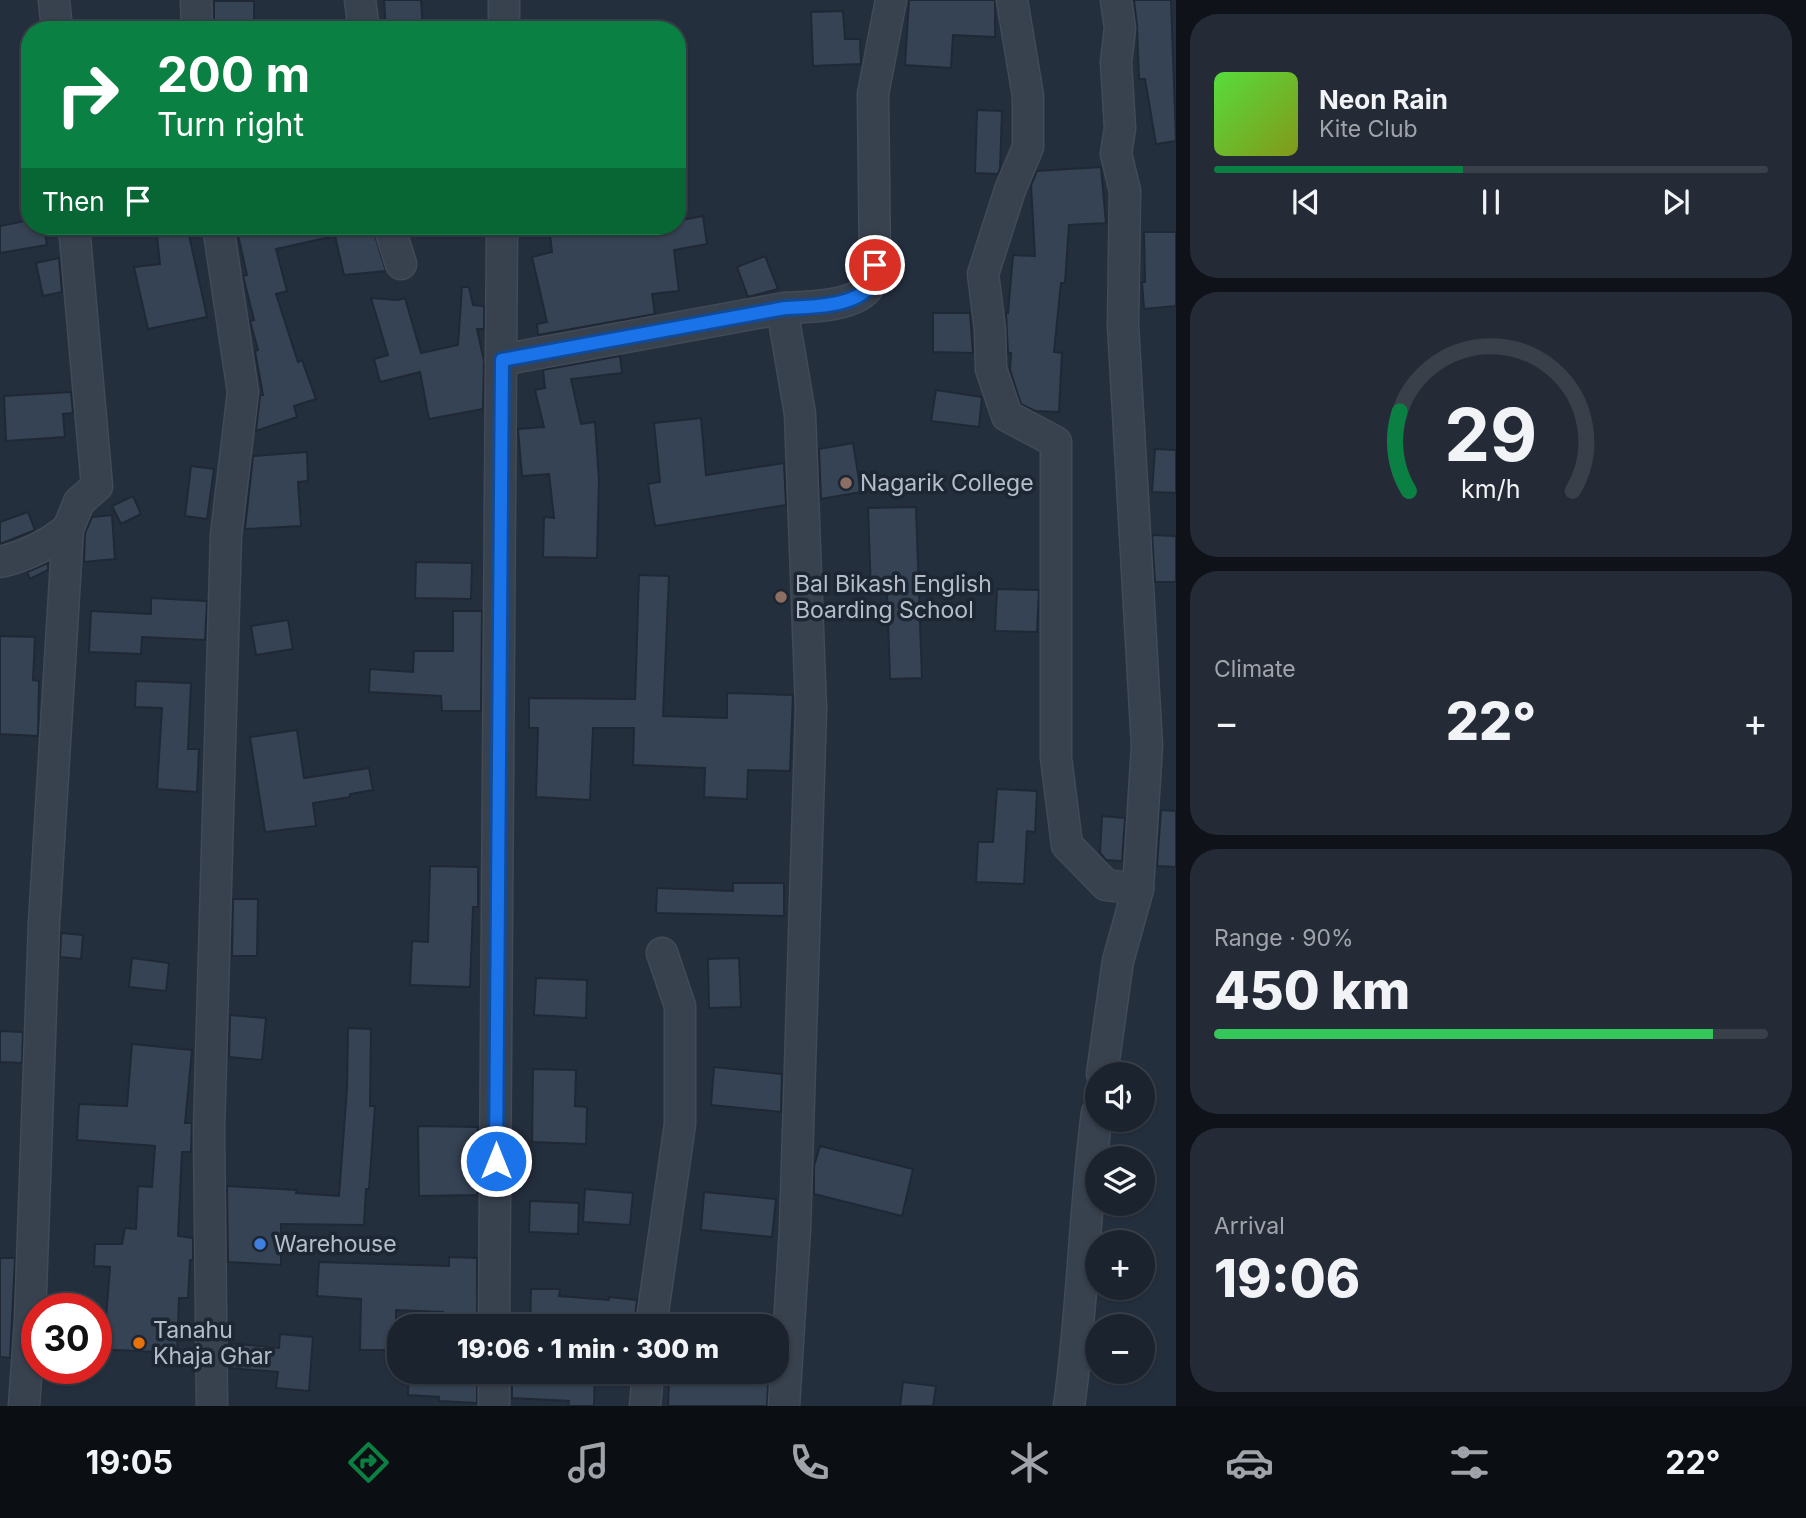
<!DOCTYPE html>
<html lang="en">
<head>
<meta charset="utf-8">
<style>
  body { margin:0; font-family:Inter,sans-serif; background:#242b36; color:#f1f3f6; height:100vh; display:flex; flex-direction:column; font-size:26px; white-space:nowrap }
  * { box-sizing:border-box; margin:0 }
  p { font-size:23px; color:#a0a4aa }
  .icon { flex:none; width:38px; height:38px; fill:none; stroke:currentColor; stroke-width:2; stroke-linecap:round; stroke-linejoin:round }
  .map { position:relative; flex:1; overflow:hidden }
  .drawer { display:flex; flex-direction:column; gap:14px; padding:14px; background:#0f1319; width:630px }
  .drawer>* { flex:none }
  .banner { position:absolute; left:21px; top:21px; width:665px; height:214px; border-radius:28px; box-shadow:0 2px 5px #0004,0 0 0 2px #39404a; background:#0b8043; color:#fff; overflow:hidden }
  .controls { position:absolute; left:1085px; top:1062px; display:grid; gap:14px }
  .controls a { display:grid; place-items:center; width:70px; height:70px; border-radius:50%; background:#1b232e; box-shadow:0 2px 5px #0004,0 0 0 2px #39404a; font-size:35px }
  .speed { position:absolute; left:21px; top:1293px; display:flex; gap:14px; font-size:35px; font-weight:700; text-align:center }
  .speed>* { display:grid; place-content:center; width:91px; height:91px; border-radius:50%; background:#1b232e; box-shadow:0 2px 5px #0004,0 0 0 2px #39404a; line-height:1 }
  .speed .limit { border:10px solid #d22; background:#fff; color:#111 }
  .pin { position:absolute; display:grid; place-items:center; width:60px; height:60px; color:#fff; margin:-30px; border:4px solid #fff; border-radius:50%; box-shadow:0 2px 7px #0007 }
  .me { position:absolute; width:77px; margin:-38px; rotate:0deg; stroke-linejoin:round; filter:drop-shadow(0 0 5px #0008) }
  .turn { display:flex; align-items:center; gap:24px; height:147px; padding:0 21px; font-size:32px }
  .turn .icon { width:91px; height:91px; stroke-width:2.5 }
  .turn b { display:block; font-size:49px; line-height:60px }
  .then { display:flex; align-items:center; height:66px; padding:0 21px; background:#0003; gap:14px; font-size:26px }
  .big { font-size:52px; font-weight:800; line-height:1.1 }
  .drawer .card { flex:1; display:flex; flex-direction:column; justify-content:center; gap:10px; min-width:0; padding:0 24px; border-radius:28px; background:#242b36 }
  .drawer .dial { align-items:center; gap:0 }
  .dial svg { height:182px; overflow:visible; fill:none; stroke:#39404a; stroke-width:7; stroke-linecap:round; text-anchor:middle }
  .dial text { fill:#f1f3f6; stroke:none }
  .song { display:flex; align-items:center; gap:21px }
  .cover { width:84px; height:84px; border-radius:10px; background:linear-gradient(135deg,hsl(110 70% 55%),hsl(70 70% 35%)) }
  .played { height:7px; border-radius:4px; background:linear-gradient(90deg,#0b8043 45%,#39404a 45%) }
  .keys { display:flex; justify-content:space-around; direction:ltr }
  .heat { display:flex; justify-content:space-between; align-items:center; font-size:38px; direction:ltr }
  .charge { height:10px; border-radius:5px; background:linear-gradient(90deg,#34c759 90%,#39404a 0) }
  .trip { position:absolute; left:387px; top:1314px; width:402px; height:70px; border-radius:28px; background:#1b232e; box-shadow:0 2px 5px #0004,0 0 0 2px #39404a; font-weight:800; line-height:70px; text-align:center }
  .dock { display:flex; height:112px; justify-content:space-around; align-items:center; background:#0b0e12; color:#a0a4aa }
  .dock .icon { width:49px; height:49px }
  .dock .active { color:#0b8043 }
  .dock b { font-size:32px; color:#f1f3f6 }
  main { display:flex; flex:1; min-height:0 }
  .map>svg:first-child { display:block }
  .building { fill:#364354; stroke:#1f2835; stroke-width:2 }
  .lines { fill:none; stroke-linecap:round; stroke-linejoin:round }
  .street-casing { stroke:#414a57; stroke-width:33 }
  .street { stroke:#38414e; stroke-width:30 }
  .route-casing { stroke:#114b97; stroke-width:18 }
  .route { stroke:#1a73e8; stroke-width:12 }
  .education-dot { fill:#8d6e63; stroke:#1d2633; stroke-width:2.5 }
  .shop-dot { fill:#3f7fe0; stroke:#1d2633; stroke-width:2.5 }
  .food-dot { fill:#e8710a; stroke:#1d2633; stroke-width:2.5 }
  .labels { text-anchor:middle; stroke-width:7; stroke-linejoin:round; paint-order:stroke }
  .poi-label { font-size:23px; fill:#b4bcc9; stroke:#1d2633; text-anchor:start }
</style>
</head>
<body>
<main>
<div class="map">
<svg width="1176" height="1406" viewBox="0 0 1176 1406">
  <rect width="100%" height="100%" fill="#242f3e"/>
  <g class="building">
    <path d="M 384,0 L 421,0 L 423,30 L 386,30 Z"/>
    <path d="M 909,0 L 995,0 L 995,37 L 953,35 L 951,68 L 905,65 Z"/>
    <path d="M 1134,0 L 1171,0 L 1176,141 L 1156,144 L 1145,79 L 1139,79 L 1137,26 Z"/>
    <rect x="214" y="1" width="40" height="29"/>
    <path d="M 843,11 L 845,39 L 860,39 L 861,64 L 813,66 L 811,12 Z"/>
    <path d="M 977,110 L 1002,111 L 1000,168 L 998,174 L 975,173 Z"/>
    <path d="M 1101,167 L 1106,223 L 1069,225 L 1065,283 L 1061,283 L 1054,352 L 1062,353 L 1059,412 L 1035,411 L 1021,404 L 1010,370 L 1011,353 L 1008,353 L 1006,313 L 1008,313 L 1013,255 L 1035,256 L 1031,185 L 1037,171 Z"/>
    <path d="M 703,216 L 707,244 L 674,250 L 679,291 L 652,294 L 655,314 L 538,335 L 537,324 L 547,322 L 532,257 L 552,252 L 549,226 L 677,226 L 677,221 Z"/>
    <path d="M 30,220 L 30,226 L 44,226 L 47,245 L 0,253 L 0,226 Z"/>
    <path d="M 156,226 L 187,226 L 207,317 L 148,329 L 134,267 L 160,264 Z"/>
    <path d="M 236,226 L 372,226 L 386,271 L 344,275 L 335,236 L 276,249 L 287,291 L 276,294 L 298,362 L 302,360 L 316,399 L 294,406 L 297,417 L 256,431 L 260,395 L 263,395 L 255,351 L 258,350 L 250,321 L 254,320 L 243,276 L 247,275 Z"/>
    <path d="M 1144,232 L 1176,232 L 1176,306 L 1144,309 L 1142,282 L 1145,282 Z"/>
    <path d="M 765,256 L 778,289 L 748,297 L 737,267 Z"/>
    <path d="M 59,258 L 62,292 L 43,296 L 36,263 Z"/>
    <path d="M 462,287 L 469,287 L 473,305 L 484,306 L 484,329 L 477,329 L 484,361 L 483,409 L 429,419 L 420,372 L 380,382 L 374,359 L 388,355 L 371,298 L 398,300 L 405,298 L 421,353 L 458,345 Z"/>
    <path d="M 933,313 L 970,313 L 973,353 L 933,352 Z"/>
    <path d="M 620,356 L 622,373 L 571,379 L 581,424 L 595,422 L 599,480 L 597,558 L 543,557 L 544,517 L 554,518 L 549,474 L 522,476 L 518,429 L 544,427 L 535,390 L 545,388 L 543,370 Z"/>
    <path d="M 936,390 L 982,397 L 979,427 L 931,421 Z"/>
    <path d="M 71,392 L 73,413 L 63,414 L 65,437 L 6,441 L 4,396 Z"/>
    <path d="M 701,418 L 706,475 L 784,463 L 786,505 L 655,526 L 648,484 L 660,482 L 654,423 Z"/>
    <path d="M 853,443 L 861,492 L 821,499 L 819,449 Z"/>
    <path d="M 1155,449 L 1176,450 L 1176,493 L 1152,492 Z"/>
    <path d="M 307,452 L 308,481 L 298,482 L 301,526 L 245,529 L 253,456 Z"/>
    <path d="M 191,466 L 214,469 L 207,519 L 185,516 Z"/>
    <path d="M 133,496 L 141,514 L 121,524 L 112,506 Z"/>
    <path d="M 916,507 L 922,678 L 890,679 L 887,592 L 871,592 L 868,508 Z"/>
    <path d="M 28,512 L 35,530 L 0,544 L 0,522 Z"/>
    <path d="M 112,515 L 115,559 L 84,562 L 85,533 L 92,517 Z"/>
    <path d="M 1152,535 L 1176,536 L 1176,582 L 1155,582 Z"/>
    <path d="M 416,562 L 472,563 L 471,599 L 415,598 Z"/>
    <path d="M 48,563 L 48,570 L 30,579 L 27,572 Z"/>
    <path d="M 639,575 L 669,576 L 663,716 L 727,718 L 727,693 L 793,695 L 790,771 L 748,770 L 747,799 L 704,797 L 705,768 L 633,765 L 634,728 L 593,728 L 590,800 L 536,797 L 538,728 L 529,728 L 529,698 L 635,699 Z"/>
    <path d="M 997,589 L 1039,590 L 1037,632 L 995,631 Z"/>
    <path d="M 151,598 L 207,601 L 205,640 L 142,637 L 141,654 L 89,652 L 91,611 L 151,614 Z"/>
    <path d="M 453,611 L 482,611 L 481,711 L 442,711 L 441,696 L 369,692 L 370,669 L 413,672 L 414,651 L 453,651 Z"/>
    <path d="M 288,620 L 293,649 L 256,655 L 251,626 Z"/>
    <path d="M 0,636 L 35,637 L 33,680 L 39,681 L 38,736 L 0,734 Z"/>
    <path d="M 136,681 L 191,683 L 188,749 L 199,749 L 197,792 L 157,789 L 162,708 L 135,707 Z"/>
    <path d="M 297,730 L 304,778 L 369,768 L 373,790 L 350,794 L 350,797 L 313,803 L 316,826 L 265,832 L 250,737 Z"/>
    <path d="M 997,789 L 1037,791 L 1035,832 L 1027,831 L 1024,884 L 976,882 L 978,842 L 993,842 Z"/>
    <path d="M 1161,810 L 1176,811 L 1176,867 L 1157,866 Z"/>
    <path d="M 1102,816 L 1125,818 L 1122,861 L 1106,860 L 1100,853 Z"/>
    <path d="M 430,866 L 478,867 L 478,907 L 473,907 L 470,987 L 410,985 L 412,941 L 428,942 Z"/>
    <path d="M 733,883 L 784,883 L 784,916 L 656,913 L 657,888 L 733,891 Z"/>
    <path d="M 233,899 L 258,899 L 257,956 L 232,956 Z"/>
    <path d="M 61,933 L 83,935 L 81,959 L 60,957 Z"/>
    <path d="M 132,958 L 169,963 L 166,991 L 129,987 Z"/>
    <path d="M 739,958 L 741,1007 L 709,1008 L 708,959 Z"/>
    <path d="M 536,978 L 587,980 L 586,1018 L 534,1015 Z"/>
    <path d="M 230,1015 L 266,1018 L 262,1060 L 229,1057 Z"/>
    <path d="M 348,1028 L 371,1029 L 370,1106 L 375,1106 L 369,1189 L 366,1189 L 364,1225 L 281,1224 L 281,1265 L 228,1262 L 227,1186 L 297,1190 L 296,1193 L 339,1196 L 347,1088 Z"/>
    <path d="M 0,1031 L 23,1032 L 22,1063 L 0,1062 Z"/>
    <path d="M 132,1044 L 192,1050 L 185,1123 L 192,1123 L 191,1152 L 182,1152 L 178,1236 L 193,1238 L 193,1260 L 190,1260 L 188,1298 L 179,1298 L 177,1353 L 96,1349 L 96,1318 L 106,1319 L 110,1267 L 94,1266 L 95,1244 L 122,1244 L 125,1228 L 136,1229 L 138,1186 L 152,1187 L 155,1146 L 77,1140 L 79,1104 L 127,1106 Z"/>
    <path d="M 714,1067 L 782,1074 L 781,1112 L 711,1105 Z"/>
    <path d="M 533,1069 L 576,1070 L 575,1106 L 587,1107 L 586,1144 L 532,1142 Z"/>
    <path d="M 418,1126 L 478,1127 L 477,1195 L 419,1196 Z"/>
    <path d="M 820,1146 L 913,1169 L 902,1216 L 814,1194 L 814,1166 Z"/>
    <path d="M 585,1189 L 633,1193 L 630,1225 L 583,1222 Z"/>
    <path d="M 704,1192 L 776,1199 L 772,1237 L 701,1230 Z"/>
    <path d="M 530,1201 L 579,1203 L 578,1234 L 529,1232 Z"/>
    <path d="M 449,1257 L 477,1258 L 477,1326 L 443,1326 L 443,1312 L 396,1310 L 396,1350 L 360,1350 L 361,1299 L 317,1296 L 319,1262 L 449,1266 Z"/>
    <path d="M 0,1258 L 15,1258 L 10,1358 L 0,1357 Z"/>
    <path d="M 531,1289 L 560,1289 L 559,1296 L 609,1300 L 609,1297 L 637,1300 L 634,1326 L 530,1326 Z"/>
    <path d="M 280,1334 L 313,1337 L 309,1391 L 276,1388 L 278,1372 L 229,1368 L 229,1343 L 279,1348 Z"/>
    <path d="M 409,1372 L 477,1372 L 477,1403 L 439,1401 L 439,1397 L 408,1395 Z"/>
    <path d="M 512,1372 L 595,1372 L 594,1406 L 568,1406 L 569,1401 L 512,1398 Z"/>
    <path d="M 701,1380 L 768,1384 L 767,1406 L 668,1406 L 669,1381 L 701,1383 Z"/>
    <path d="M 903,1382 L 936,1386 L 933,1406 L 900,1406 Z"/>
  </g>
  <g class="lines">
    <g class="street-casing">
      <g id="street">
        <path d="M 54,0 L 57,30"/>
        <path d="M 196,0 L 197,30"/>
        <path d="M 360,0 L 364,30"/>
        <path d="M 1012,0 L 1028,96 L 1028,147 L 1010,190 L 983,274 L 990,329 L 991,369 L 1007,416 L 1056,442 L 1056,758 L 1067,845 L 1106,885 L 1138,889"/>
        <path d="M 504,30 L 504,0"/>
        <path d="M 389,226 L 401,264"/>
        <path d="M 501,360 L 785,308"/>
        <path d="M 0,562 C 26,556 48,545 68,529"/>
        <path d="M 1102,1074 L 1118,961 L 1138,889 L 1147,746 L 1123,325 L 1125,191 L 1116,154 L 1120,128 L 1116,62 L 1120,28 L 1116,0"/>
        <path d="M 494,1326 L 502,226"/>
        <path d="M 651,1326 L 680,1124 L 680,1006 L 662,953"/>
        <path d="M 24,1406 L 30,1320 L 44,923 L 68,529 L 79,502 L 97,486 L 74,226"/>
        <path d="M 212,1406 L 209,1130 L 226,535 L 243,392 L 218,226"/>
        <path d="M 494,1406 L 494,1372"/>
        <path d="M 645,1406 L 648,1372"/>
        <path d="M 784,1406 L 795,1229 L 811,709 L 800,414 L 785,326 L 785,308 C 807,307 856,307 869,286 C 872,281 873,271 875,265 L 873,94 L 891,0"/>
        <path d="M 1069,1406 C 1083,1309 1084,1210 1097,1113"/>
      </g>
    </g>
    <use href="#street" class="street"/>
  </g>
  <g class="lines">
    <g class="route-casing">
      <path id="route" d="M 496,1161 L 502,360 L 785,308 C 807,307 856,307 869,286 C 872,281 873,271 875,265"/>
    </g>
    <use href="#route" class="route"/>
  </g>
  <g class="education-dot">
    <circle cx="846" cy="483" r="7"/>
    <circle cx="781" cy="597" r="7"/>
  </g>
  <circle class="shop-dot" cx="260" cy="1244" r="7"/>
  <circle class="food-dot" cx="139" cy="1343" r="7"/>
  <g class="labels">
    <g class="poi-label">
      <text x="860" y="491">Nagarik College</text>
      <text x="795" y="592">Bal Bikash English<tspan x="795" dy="26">Boarding School</tspan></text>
      <text x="274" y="1252">Warehouse</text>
      <text x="153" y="1338">Tanahu<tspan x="153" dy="26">Khaja Ghar</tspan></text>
    </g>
  </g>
</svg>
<div class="controls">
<a><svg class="icon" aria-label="sound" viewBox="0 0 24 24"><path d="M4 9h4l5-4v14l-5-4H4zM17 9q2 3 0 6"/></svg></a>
<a><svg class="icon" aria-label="layers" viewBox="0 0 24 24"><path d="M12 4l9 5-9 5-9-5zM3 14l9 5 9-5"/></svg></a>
<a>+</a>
<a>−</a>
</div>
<div class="speed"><div class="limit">30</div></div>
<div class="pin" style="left:875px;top:265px;background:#d93025"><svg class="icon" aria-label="arrive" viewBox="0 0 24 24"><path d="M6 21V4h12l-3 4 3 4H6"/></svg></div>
<svg class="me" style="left:496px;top:1161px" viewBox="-20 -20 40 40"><circle r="17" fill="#1a73e8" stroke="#fff" stroke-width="3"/><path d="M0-11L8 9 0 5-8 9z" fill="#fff"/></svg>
<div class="trip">19:06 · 1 min · 300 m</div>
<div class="banner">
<div class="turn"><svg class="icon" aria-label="right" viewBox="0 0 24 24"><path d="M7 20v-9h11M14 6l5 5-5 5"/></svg><div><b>200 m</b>Turn right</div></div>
<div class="then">Then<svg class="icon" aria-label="arrive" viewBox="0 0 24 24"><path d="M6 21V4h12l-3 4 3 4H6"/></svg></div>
</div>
</div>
<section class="drawer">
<div class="card">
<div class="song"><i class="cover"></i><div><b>Neon Rain</b><p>Kite Club</p></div></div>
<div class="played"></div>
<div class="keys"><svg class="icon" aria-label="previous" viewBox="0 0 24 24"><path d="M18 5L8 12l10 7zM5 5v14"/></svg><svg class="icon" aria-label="pause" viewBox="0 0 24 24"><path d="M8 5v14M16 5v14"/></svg><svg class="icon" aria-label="next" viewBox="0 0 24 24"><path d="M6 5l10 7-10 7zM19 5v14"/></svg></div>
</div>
<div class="card dial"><svg viewBox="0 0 100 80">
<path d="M14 69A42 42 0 1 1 86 69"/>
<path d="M14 69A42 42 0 0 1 10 34" stroke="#0b8043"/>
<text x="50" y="56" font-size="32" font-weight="700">29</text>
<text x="50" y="72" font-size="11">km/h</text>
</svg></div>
<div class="card"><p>Climate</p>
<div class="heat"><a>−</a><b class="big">22°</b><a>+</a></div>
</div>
<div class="card"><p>Range · 90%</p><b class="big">450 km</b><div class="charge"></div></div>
<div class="card"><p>Arrival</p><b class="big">19:06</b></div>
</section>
</main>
<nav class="dock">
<b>19:05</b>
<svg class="icon active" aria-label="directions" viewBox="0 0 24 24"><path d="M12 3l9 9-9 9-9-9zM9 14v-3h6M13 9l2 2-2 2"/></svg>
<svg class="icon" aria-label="music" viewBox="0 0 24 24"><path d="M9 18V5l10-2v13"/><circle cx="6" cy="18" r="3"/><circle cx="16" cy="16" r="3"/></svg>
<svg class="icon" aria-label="phone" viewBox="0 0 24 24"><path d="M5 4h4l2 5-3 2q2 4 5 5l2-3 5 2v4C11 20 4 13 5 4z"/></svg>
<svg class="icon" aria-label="climate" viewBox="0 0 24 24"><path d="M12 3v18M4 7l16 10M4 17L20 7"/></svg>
<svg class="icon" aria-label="car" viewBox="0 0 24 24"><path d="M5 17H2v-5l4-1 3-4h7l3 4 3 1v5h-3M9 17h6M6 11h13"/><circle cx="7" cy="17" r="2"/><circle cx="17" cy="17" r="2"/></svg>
<svg class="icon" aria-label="filters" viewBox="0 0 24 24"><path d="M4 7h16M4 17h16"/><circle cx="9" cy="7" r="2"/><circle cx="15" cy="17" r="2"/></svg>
<b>22°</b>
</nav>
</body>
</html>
